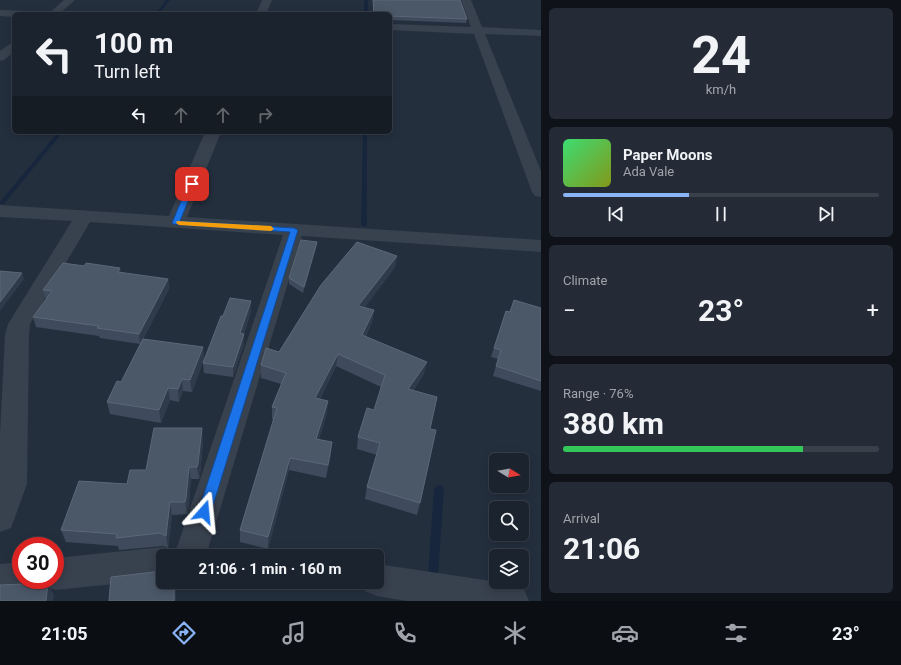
<!DOCTYPE html>
<html lang="en">
<head>
<meta charset="utf-8">
<style>
  body { margin:0; font-family:Roboto,sans-serif; background:#242b36; color:#f1f3f6; height:100vh; display:flex; flex-direction:column; font-size:15px; white-space:nowrap }
  * { box-sizing:border-box; margin:0 }
  p { font-size:13px; color:#a0a4aa }
  .icon { flex:none; width:22px; height:22px; fill:none; stroke:currentColor; stroke-width:2; stroke-linecap:round; stroke-linejoin:round }
  .map { position:relative; flex:1; overflow:hidden }
  .sheet { display:flex; flex-direction:column; gap:8px; padding:8px; background:#0f1319; width:360px }
  .sheet>* { flex:none }
  .top-card { position:absolute; left:12px; top:12px; width:380px; height:122px; border-radius:6px; box-shadow:0 2px 10px #0003,0 0 0 1px #39404a; background:#1b232e; color:#f1f3f6; overflow:hidden }
  .needle { width:26px; rotate:101deg }
  .controls { position:absolute; left:489px; top:453px; display:grid; gap:8px }
  .controls a { display:grid; place-items:center; width:40px; height:40px; border-radius:6px; background:#1b232e; box-shadow:0 2px 10px #0003,0 0 0 1px #39404a; font-size:20px }
  .speed { position:absolute; left:12px; top:537px; display:flex; gap:8px; font-size:20px; font-weight:700; text-align:center }
  .speed>* { display:grid; place-content:center; width:52px; height:52px; border-radius:50%; background:#1b232e; box-shadow:0 2px 10px #0003,0 0 0 1px #39404a; line-height:1 }
  .speed .limit { border:6px solid #d22; background:#fff; color:#111 }
  .pin { position:absolute; display:grid; place-items:center; width:34px; height:34px; color:#fff; margin:-17px; border-radius:8px; box-shadow:0 2px 6px #0006 }
  .me { position:absolute; width:44px; margin:-22px; rotate:18deg; stroke-linejoin:round; filter:drop-shadow(0 0 3px #0008) }
  .turn { display:flex; align-items:center; gap:14px; height:84px; padding:0 16px; font-size:18px }
  .turn .icon { width:52px; height:52px; stroke-width:2.5 }
  .turn b { display:block; font-size:28px; line-height:34px }
  .lanes { display:flex; align-items:center; height:38px; padding:0 16px; background:#0003; justify-content:center; gap:20px; direction:ltr }
  .lanes .off { opacity:.35 }
  .big { font-size:30px; font-weight:700; line-height:1.1 }
  .sheet .widget { flex:1; display:flex; flex-direction:column; justify-content:center; gap:6px; min-width:0; padding:0 14px; border-radius:6px; background:#242b36 }
  .sheet .dial { align-items:center; gap:0 }
  .dial b { font-size:52px; line-height:1 }
  .song { display:flex; align-items:center; gap:12px }
  .cover { width:48px; height:48px; border-radius:6px; background:linear-gradient(135deg,hsl(140 70% 55%),hsl(70 70% 35%)) }
  .played { height:4px; border-radius:2px; background:linear-gradient(90deg,#8ab4f8 40%,#39404a 40%) }
  .keys { display:flex; justify-content:space-around; direction:ltr }
  .heat { display:flex; justify-content:space-between; align-items:center; font-size:22px; direction:ltr }
  .charge { height:6px; border-radius:3px; background:linear-gradient(90deg,#34c759 76%,#39404a 0) }
  .trip { position:absolute; left:156px; top:549px; width:228px; height:40px; border-radius:6px; background:#1b232e; box-shadow:0 2px 10px #0003,0 0 0 1px #39404a; font-weight:700; line-height:40px; text-align:center }
  .menu { display:flex; height:64px; justify-content:space-around; align-items:center; background:#0b0e12; color:#a0a4aa }
  .menu .icon { width:28px; height:28px }
  .menu .active { color:#8ab4f8 }
  .menu b { font-size:18px; color:#f1f3f6 }
  main { display:flex; flex:1; min-height:0 }
  .map>svg:first-child { display:block }
  .lines { fill:none; stroke-linecap:round; stroke-linejoin:round }
  .stream { fill:#17263c; fill-rule:evenodd }
  .minor { fill:#38414e; fill-rule:evenodd }
  .wall { fill:#3f4b5c }
  .shaded-wall { fill:#2f3b4b }
  .building { fill:#4b5868; stroke:#5c6777 }
  .route { fill:#1a73e8; stroke:#114b97 }
  .slow { fill:#f59e0b }
</style>
</head>
<body>
<main>
<div class="map">
<svg width="541" height="601" viewBox="0 0 541 601">
  <rect width="100%" height="100%" fill="#242f3e"/>
  <g class="lines">
    <g class="stream">
      <path d="M 166,0 L 170,0 L 159,14 L 155,14 Z"/>
      <rect x="364" y="0" width="4" height="14"/>
      <path d="M 58,132 L 63,132 L 4,204 L 0,204 L 0,202 Z"/>
      <path d="M 363,132 L 367,132 L 367,225 L 364,227 L 361,225 Z"/>
      <path d="M 439,485 L 442,486 L 444,489 L 438,575 L 437,579 L 433,580 L 429,579 L 428,575 L 434,489 L 436,486 Z"/>
    </g>
    <g class="minor">
      <path d="M 64,0 L 75,0 L 59,14 L 48,14 Z"/>
      <path d="M 262,0 L 272,0 L 266,14 L 256,14 Z"/>
      <path d="M 461,0 L 471,0 L 482,27 L 541,30 L 541,36 L 485,34 L 541,171 L 541,197 L 535,196 L 532,192 L 474,34 L 390,30 L 390,24 L 471,27 Z"/>
      <path d="M 0,10 L 29,11 L 34,14 L 14,14 L 14,17 L 0,16 Z"/>
      <path d="M 14,42 L 14,52 L 4,60 L 0,61 L 0,51 L 10,44 Z"/>
      <path d="M 205,132 L 221,132 L 187,217 L 541,240 L 541,252 L 302,236 L 206,556 L 163,556 L 163,579 L 55,590 L 43,585 L 41,580 L 55,580 L 55,558 L 163,547 L 175,553 L 283,235 L 90,222 L 30,324 L 29,335 L 27,484 L 11,528 L 0,532 L 0,434 L 5,335 L 8,324 L 72,221 L 0,217 L 0,205 L 169,216 Z"/>
      <path d="M 21,562 L 21,580 L 37,580 L 33,589 L 21,594 L 0,596 L 0,564 Z"/>
      <path d="M 377,564 L 512,584 L 524,589 L 529,601 L 407,601 L 377,596 L 365,591 L 361,582 L 377,582 Z"/>
    </g>
  </g>
  <g class="wall">
    <path d="M 373,0 L 460,0 L 467,19 L 466,23 L 390,20 L 390,14 L 373,14 Z"/>
    <path d="M 317,242 L 316,248 L 303,293 L 289,284 L 289,278 Z"/>
    <path d="M 397,256 L 395,267 L 365,307 L 374,310 L 372,322 L 366,336 L 424,374 L 413,391 L 430,429 L 420,503 L 417,515 L 365,499 L 367,487 L 377,455 L 357,449 L 358,437 L 374,410 L 381,387 L 336,366 L 320,399 L 327,413 L 319,439 L 331,454 L 326,478 L 289,470 L 268,549 L 240,542 L 240,530 L 274,420 L 272,419 L 272,407 L 281,384 L 261,378 L 261,365 L 279,352 Z"/>
    <path d="M 121,273 L 168,279 L 169,289 L 143,339 L 203,347 L 204,359 L 192,392 L 183,391 L 179,402 L 170,400 L 161,423 L 110,414 L 107,402 L 121,382 L 140,344 L 100,338 L 99,336 L 36,327 L 33,317 L 46,299 L 43,290 Z"/>
    <path d="M 541,308 L 541,391 L 493,376 L 498,359 L 491,357 L 506,311 L 510,312 Z"/>
    <path d="M 251,311 L 244,334 L 244,344 L 233,377 L 204,373 L 203,363 L 223,316 Z"/>
    <path d="M 203,441 L 200,475 L 199,479 L 191,479 L 188,511 L 187,514 L 172,515 L 168,548 L 163,546 L 119,550 L 118,546 L 66,542 L 61,530 L 146,470 Z"/>
  </g>
  <g class="shaded-wall">
    <path d="M 317,242 L 316,248 L 303,293 L 304,287 Z"/>
    <path d="M 397,256 L 395,267 L 357,318 L 358,306 Z"/>
    <path d="M 120,268 L 122,278 L 118,272 Z"/>
    <path d="M 22,273 L 24,279 L 0,311 L 0,302 Z"/>
    <path d="M 168,279 L 169,289 L 140,344 L 139,334 Z"/>
    <path d="M 251,301 L 251,311 L 241,344 L 240,333 Z"/>
    <path d="M 374,310 L 372,322 L 360,347 L 362,335 Z"/>
    <path d="M 244,334 L 244,344 L 233,377 L 233,367 Z"/>
    <path d="M 203,347 L 204,359 L 192,392 L 190,380 Z"/>
    <path d="M 338,354 L 336,366 L 314,410 L 315,398 Z"/>
    <path d="M 427,362 L 424,374 L 406,402 L 408,389 Z"/>
    <path d="M 182,379 L 183,391 L 179,402 L 178,389 Z"/>
    <path d="M 168,388 L 170,400 L 161,423 L 159,410 Z"/>
    <path d="M 328,401 L 327,413 L 315,452 L 316,439 Z"/>
    <path d="M 202,428 L 203,441 L 200,475 L 199,479 L 197,467 Z"/>
    <path d="M 332,442 L 331,454 L 326,478 L 328,465 Z"/>
    <path d="M 290,458 L 289,470 L 268,549 L 268,537 Z"/>
    <path d="M 189,467 L 191,479 L 188,511 L 187,514 L 185,502 Z"/>
    <path d="M 170,502 L 172,515 L 168,548 L 166,536 Z"/>
    <rect x="174" y="582" width="2" height="19"/>
    <path d="M 48,583 L 54,595 L 53,601 L 46,601 Z"/>
  </g>
  <g class="building">
    <path d="M 373,0 L 460,0 L 467,19 L 390,16 L 390,14 L 374,14 Z"/>
    <path d="M 301,240 L 317,242 L 304,287 L 289,278 Z"/>
    <path d="M 357,242 L 397,256 L 358,306 L 374,310 L 362,335 L 427,362 L 408,389 L 437,397 L 430,429 L 436,430 L 420,503 L 367,487 L 380,443 L 358,437 L 367,408 L 374,410 L 385,375 L 338,354 L 315,398 L 328,401 L 316,439 L 332,442 L 328,465 L 290,458 L 268,537 L 240,530 L 277,408 L 272,407 L 286,373 L 261,365 L 266,348 L 279,352 L 321,285 Z"/>
    <path d="M 63,263 L 84,266 L 86,263 L 120,268 L 118,272 L 168,279 L 139,334 L 97,328 L 99,326 L 33,317 L 52,291 L 43,290 Z"/>
    <path d="M 0,271 L 22,273 L 0,302 Z"/>
    <path d="M 230,298 L 251,301 L 240,333 L 244,334 L 233,367 L 203,363 L 221,316 L 223,316 Z"/>
    <path d="M 514,300 L 541,308 L 541,381 L 496,366 L 501,350 L 494,348 L 506,311 L 510,312 Z"/>
    <path d="M 143,339 L 203,347 L 190,380 L 182,379 L 178,389 L 168,388 L 159,410 L 107,402 L 117,381 L 121,382 Z"/>
    <path d="M 154,428 L 202,428 L 198,463 L 197,467 L 189,467 L 186,498 L 185,502 L 170,502 L 166,536 L 160,533 L 116,538 L 117,534 L 61,530 L 79,481 L 127,484 L 130,470 L 146,470 Z"/>
    <path d="M 163,571 L 163,582 L 174,582 L 174,601 L 109,601 L 111,577 Z"/>
    <path d="M 48,583 L 46,601 L 0,601 L 0,585 Z"/>
  </g>
  <path class="route" d="M 189,182 L 192,182 L 195,184 L 180,221 L 294,228 L 298,230 L 211,512 L 209,516 L 204,517 L 200,516 L 198,512 L 290,232 L 173,224 L 172,223 Z"/>
  <path class="slow" d="M 177,221 L 271,226 L 274,229 L 271,231 L 179,225 L 176,223 Z"/>
</svg>
<div class="controls">
<a><svg class="needle" viewBox="-14 -14 28 28"><path d="M0-13l5 13h-10z" fill="#e53935"/><path d="M0 13l5-13h-10z" fill="#a0a4aa"/></svg></a>
<a><svg class="icon" aria-label="search" viewBox="0 0 24 24"><circle cx="10" cy="10" r="6"/><path d="M15 15l6 6"/></svg></a>
<a><svg class="icon" aria-label="layers" viewBox="0 0 24 24"><path d="M12 4l9 5-9 5-9-5zM3 14l9 5 9-5"/></svg></a>
</div>
<div class="speed"><div class="limit">30</div></div>
<div class="pin" style="left:192px;top:184px;background:#d93025"><svg class="icon" aria-label="arrive" viewBox="0 0 24 24"><path d="M6 21V4h12l-3 4 3 4H6"/></svg></div>
<svg class="me" style="left:204px;top:512px" viewBox="-20 -20 40 40"><path d="M0-17L14 15 0 8-14 15z" fill="#1a73e8" stroke="#fff" stroke-width="4"/></svg>
<div class="trip">21:06 · 1 min · 160 m</div>
<div class="top-card">
<div class="turn"><svg class="icon" aria-label="left" viewBox="0 0 24 24"><path d="M17 20v-9H6M10 6l-5 5 5 5"/></svg><div><b>100 m</b>Turn left</div></div>
<div class="lanes"><svg class="icon" aria-label="left" viewBox="0 0 24 24"><path d="M17 20v-9H6M10 6l-5 5 5 5"/></svg><svg class="icon off" aria-label="ahead" viewBox="0 0 24 24"><path d="M12 20V5M6 11l6-6 6 6"/></svg><svg class="icon off" aria-label="ahead" viewBox="0 0 24 24"><path d="M12 20V5M6 11l6-6 6 6"/></svg><svg class="icon off" aria-label="right" viewBox="0 0 24 24"><path d="M7 20v-9h11M14 6l5 5-5 5"/></svg></div>
</div>
</div>
<section class="sheet">
<div class="widget dial"><b>24</b><p>km/h</p></div>
<div class="widget">
<div class="song"><i class="cover"></i><div><b>Paper Moons</b><p>Ada Vale</p></div></div>
<div class="played"></div>
<div class="keys"><svg class="icon" aria-label="previous" viewBox="0 0 24 24"><path d="M18 5L8 12l10 7zM5 5v14"/></svg><svg class="icon" aria-label="pause" viewBox="0 0 24 24"><path d="M8 5v14M16 5v14"/></svg><svg class="icon" aria-label="next" viewBox="0 0 24 24"><path d="M6 5l10 7-10 7zM19 5v14"/></svg></div>
</div>
<div class="widget"><p>Climate</p>
<div class="heat"><a>−</a><b class="big">23°</b><a>+</a></div>
</div>
<div class="widget"><p>Range · 76%</p><b class="big">380 km</b><div class="charge"></div></div>
<div class="widget"><p>Arrival</p><b class="big">21:06</b></div>
</section>
</main>
<nav class="menu">
<b>21:05</b>
<svg class="icon active" aria-label="directions" viewBox="0 0 24 24"><path d="M12 3l9 9-9 9-9-9zM9 14v-3h6M13 9l2 2-2 2"/></svg>
<svg class="icon" aria-label="music" viewBox="0 0 24 24"><path d="M9 18V5l10-2v13"/><circle cx="6" cy="18" r="3"/><circle cx="16" cy="16" r="3"/></svg>
<svg class="icon" aria-label="phone" viewBox="0 0 24 24"><path d="M5 4h4l2 5-3 2q2 4 5 5l2-3 5 2v4C11 20 4 13 5 4z"/></svg>
<svg class="icon" aria-label="climate" viewBox="0 0 24 24"><path d="M12 3v18M4 7l16 10M4 17L20 7"/></svg>
<svg class="icon" aria-label="car" viewBox="0 0 24 24"><path d="M5 17H2v-5l4-1 3-4h7l3 4 3 1v5h-3M9 17h6M6 11h13"/><circle cx="7" cy="17" r="2"/><circle cx="17" cy="17" r="2"/></svg>
<svg class="icon" aria-label="filters" viewBox="0 0 24 24"><path d="M4 7h16M4 17h16"/><circle cx="9" cy="7" r="2"/><circle cx="15" cy="17" r="2"/></svg>
<b>23°</b>
</nav>
</body>
</html>
